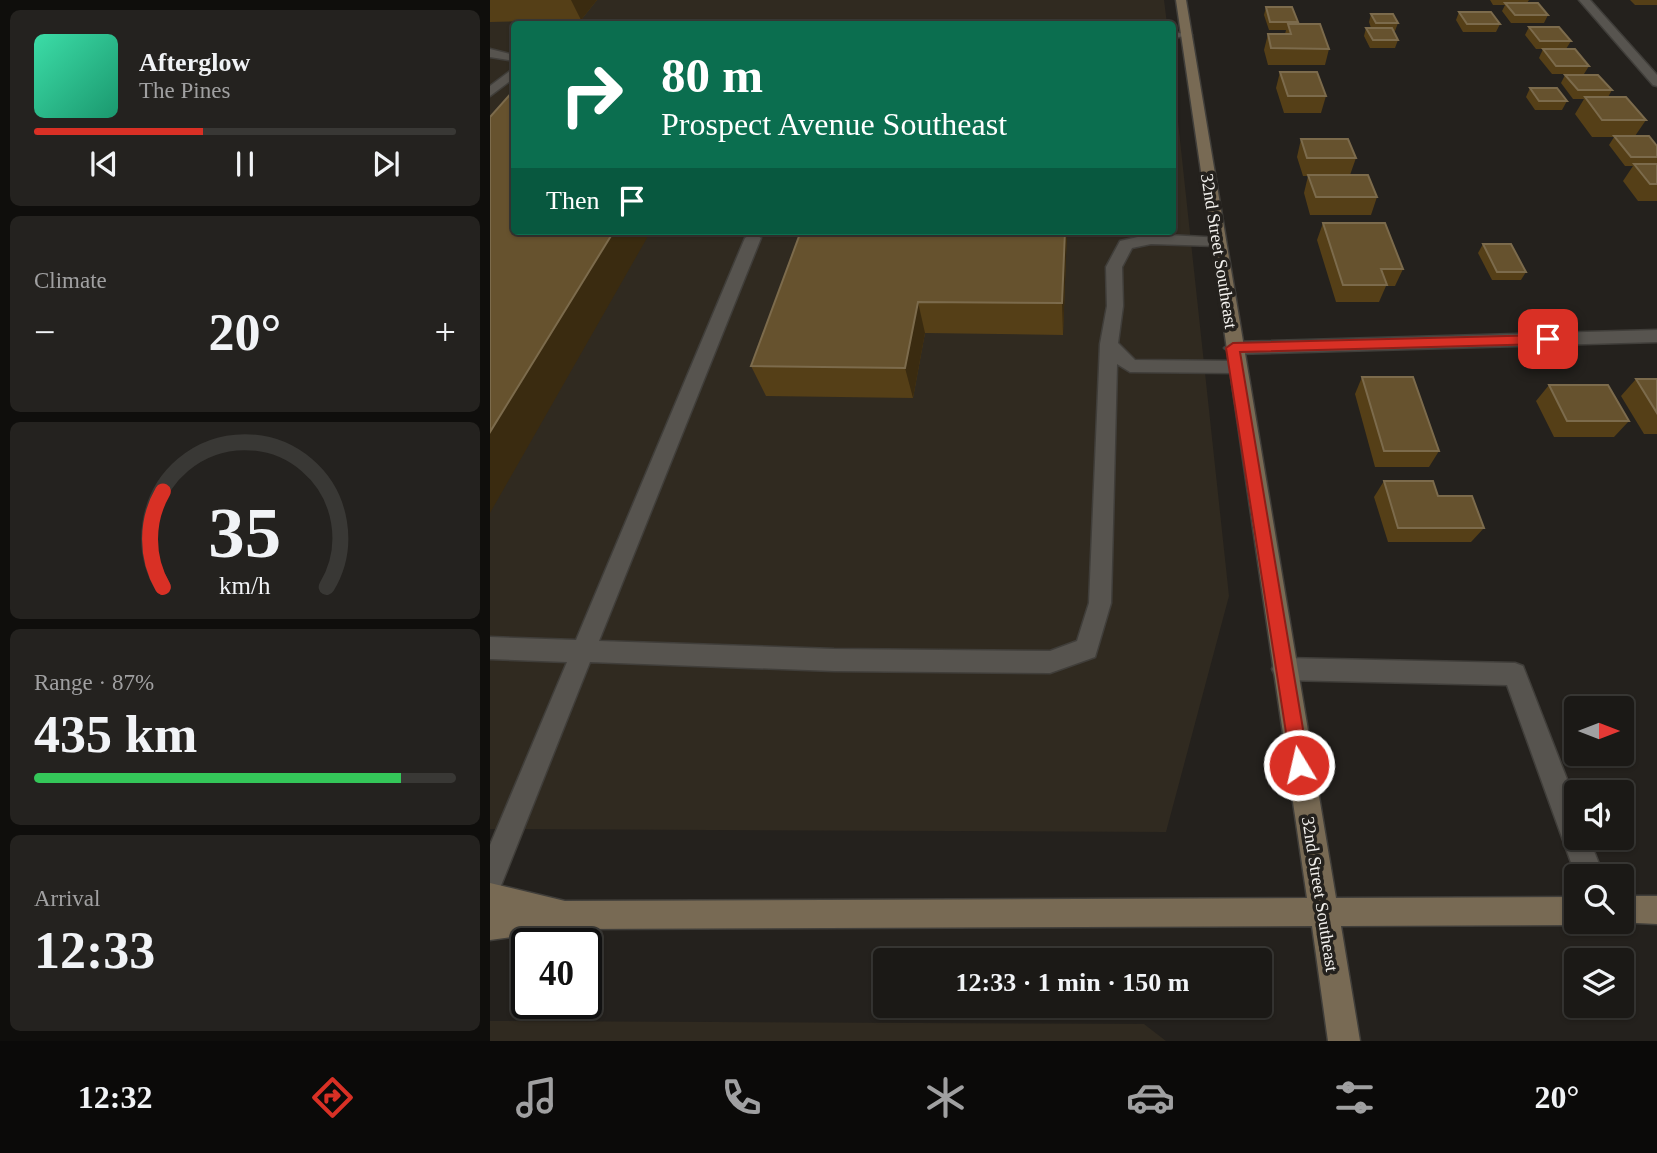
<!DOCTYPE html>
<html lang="en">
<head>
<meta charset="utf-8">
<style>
  body { margin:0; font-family:Georgia,serif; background:#24221f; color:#f1f3f6; height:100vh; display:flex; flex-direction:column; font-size:26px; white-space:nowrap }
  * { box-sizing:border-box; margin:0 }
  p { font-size:23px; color:#a0a0a1 }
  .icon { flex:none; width:38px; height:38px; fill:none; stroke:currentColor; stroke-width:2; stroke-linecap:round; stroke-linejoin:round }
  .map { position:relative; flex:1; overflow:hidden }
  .sheet { display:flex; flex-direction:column; gap:10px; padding:10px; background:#0f0e0c; width:490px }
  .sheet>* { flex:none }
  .banner { position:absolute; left:21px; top:21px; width:665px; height:214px; border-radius:7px; box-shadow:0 2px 5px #0004,0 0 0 2px #393835; background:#0b6e4f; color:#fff; overflow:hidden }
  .needle { width:46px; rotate:90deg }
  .controls { position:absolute; left:1074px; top:696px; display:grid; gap:14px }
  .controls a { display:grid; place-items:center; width:70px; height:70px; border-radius:7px; background:#1b1916; box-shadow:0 2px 5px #0004,0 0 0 2px #393835; font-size:35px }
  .speed { position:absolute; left:21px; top:928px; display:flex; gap:14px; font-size:35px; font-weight:700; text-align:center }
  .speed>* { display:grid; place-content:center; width:91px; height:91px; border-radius:50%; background:#1b1916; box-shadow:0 2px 5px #0004,0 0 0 2px #393835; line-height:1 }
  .speed .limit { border:4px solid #111; border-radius:10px; background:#fff; color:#111 }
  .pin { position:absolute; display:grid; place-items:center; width:60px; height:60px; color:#fff; margin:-30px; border-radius:14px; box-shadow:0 4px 10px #0006 }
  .me { position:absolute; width:77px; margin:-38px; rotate:351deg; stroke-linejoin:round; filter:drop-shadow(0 0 5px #0008) }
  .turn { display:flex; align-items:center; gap:24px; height:147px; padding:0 35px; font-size:32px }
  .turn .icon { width:91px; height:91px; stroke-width:2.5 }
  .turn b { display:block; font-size:49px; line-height:60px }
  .then { display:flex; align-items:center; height:66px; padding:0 35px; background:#0003; gap:14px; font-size:26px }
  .big { font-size:52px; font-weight:700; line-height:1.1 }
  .sheet .card { flex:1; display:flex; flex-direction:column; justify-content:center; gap:10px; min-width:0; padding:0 24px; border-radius:10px; background:#24221f }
  .sheet .dial { align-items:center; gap:0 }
  .dial svg { height:182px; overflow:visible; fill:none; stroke:#393835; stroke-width:7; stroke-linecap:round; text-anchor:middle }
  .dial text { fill:#f1f3f6; stroke:none }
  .song { display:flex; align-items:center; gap:21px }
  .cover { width:84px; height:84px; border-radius:10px; background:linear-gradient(135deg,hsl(160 70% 55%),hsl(160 70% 35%)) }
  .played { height:7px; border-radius:4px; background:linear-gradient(90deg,#d93025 40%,#393835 40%) }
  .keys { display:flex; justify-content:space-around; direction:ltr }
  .heat { display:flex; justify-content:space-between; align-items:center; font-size:38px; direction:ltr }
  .charge { height:10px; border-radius:5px; background:linear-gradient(90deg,#34c759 87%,#393835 0) }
  .trip { position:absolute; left:383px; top:948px; width:399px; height:70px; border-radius:7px; background:#1b1916; box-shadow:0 2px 5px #0004,0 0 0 2px #393835; font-weight:700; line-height:70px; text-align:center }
  .dock { display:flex; height:112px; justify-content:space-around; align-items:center; background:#0b0a09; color:#a0a0a1 }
  .dock .icon { width:49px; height:49px }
  .dock .selected { color:#d93025 }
  .dock b { font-size:32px; color:#f1f3f6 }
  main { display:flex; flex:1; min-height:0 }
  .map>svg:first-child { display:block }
  .built { fill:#302a20 }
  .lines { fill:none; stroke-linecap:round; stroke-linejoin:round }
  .lane-casing { stroke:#403e3a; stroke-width:3 }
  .street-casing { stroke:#403e3a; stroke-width:3 }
  .secondary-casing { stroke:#403e3a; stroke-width:3 }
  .lane { fill:#57544f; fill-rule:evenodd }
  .street { fill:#57544f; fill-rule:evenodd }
  .secondary { fill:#786a54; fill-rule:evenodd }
  .wall { fill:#553f17 }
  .shaded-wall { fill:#3a2b10 }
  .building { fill:#66522e; stroke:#7c6b4c; stroke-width:2 }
  .route { fill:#d93025; stroke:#8d1f18; stroke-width:2 }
  .labels { text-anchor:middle; stroke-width:7; stroke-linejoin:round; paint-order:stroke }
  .street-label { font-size:18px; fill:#f3f1ee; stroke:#24211d }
</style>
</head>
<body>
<main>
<section class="sheet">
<div class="card">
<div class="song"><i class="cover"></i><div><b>Afterglow</b><p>The Pines</p></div></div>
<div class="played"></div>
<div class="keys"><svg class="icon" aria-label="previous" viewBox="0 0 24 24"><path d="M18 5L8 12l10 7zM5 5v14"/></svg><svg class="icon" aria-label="pause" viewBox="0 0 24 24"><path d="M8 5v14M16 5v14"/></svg><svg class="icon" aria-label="next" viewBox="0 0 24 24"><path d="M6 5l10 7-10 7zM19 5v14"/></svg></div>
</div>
<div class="card"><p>Climate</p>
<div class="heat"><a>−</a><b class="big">20°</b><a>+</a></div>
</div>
<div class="card dial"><svg viewBox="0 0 100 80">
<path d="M14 69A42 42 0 1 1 86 69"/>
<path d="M14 69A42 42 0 0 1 14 27" stroke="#d93025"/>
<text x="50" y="56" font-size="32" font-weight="700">35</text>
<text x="50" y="72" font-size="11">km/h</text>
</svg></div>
<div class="card"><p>Range · 87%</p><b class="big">435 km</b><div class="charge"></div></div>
<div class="card"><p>Arrival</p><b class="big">12:33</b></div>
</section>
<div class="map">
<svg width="1167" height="1041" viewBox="0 0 1167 1041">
  <rect width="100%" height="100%" fill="#24211d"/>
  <g class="built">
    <path d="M 0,0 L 674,0 L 677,24 L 24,24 L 24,231 L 682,231 L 683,75 L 739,596 L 676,832 L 0,829 Z"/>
    <path d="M 0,1021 L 654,1024 L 676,1041 L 0,1041 Z"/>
  </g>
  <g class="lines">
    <g class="lane-casing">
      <g id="lane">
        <path d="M 682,32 L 702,35 L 682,38 Z"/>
        <path d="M 0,49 L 24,55 L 24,61 L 0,57 Z"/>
        <path d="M 24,68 L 24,78 L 0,96 L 0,86 Z"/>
        <path d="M 263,233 L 271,238 L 109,641 L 344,649 L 560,651 L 587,641 L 599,603 L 610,344 L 617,306 L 616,267 L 630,241 L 661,234 L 732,238 L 732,244 L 727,246 L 661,244 L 642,248 L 632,267 L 633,306 L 628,343 L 645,360 L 746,361 L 755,367 L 746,373 L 640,372 L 627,364 L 621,603 L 605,657 L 560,673 L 344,671 L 100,662 L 10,888 L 0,892 L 0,845 L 77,662 L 0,659 L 0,637 L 86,640 L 255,238 Z"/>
        <path d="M 794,658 L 1025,663 L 1033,666 L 1087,805 L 1087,838 L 1099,838 L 1114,877 L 1087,879 L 1017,685 L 794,680 L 786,677 L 782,669 L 786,661 Z"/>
      </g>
    </g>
    <g class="street-casing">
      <g id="street">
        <path d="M 1089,0 L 1100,0 L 1167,75 L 1167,86 L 1163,85 Z"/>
        <path d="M 1167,330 L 1167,342 L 743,354 L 734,348 L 743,342 Z"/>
      </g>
    </g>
    <g class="secondary-casing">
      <g id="secondary">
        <path d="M 686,0 L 696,0 L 846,898 L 1087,897 L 1087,922 L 1094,922 L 1087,925 L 851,926 L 870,1041 L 838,1041 L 822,926 L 81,929 L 0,940 L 0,883 L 75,901 L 817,898 Z"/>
        <path d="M 1132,896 L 1167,896 L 1167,924 L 1127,922 L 1132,922 Z"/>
      </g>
    </g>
    <use href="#lane" class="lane"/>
    <use href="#street" class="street"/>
    <use href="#secondary" class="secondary"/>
  </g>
  <g class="wall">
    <path d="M 0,0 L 107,0 L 91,20 L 0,22 Z"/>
    <path d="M 1000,0 L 1039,0 L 1037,3 L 1058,15 L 1054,23 L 1021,23 L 1012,11 L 1015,5 L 1003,5 Z"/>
    <path d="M 1140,0 L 1167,0 L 1167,5 L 1145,5 Z"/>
    <path d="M 776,7 L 808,22 L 807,24 L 839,49 L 835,65 L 778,65 L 774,50 L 778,34 L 795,34 L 796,30 L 779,30 L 774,15 Z"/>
    <path d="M 969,12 L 1010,24 L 1006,32 L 973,32 L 966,20 Z"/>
    <path d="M 881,14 L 908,23 L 905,31 L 903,31 L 908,40 L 905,48 L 880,48 L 874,36 L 876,28 L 881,28 L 879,22 Z"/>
    <path d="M 1039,27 L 1081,41 L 1076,49 L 1046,49 L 1035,35 Z"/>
    <path d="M 1053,49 L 1099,66 L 1094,74 L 1062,74 L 1049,58 Z"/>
    <path d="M 790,72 L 836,96 L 831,113 L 794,113 L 786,88 Z"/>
    <path d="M 1075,75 L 1122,90 L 1118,97 L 1156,120 L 1145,136 L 1167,146 L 1167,201 L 1148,201 L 1133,181 L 1143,166 L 1135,166 L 1119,145 L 1124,137 L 1102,137 L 1085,114 L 1094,99 L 1083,99 L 1071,83 Z"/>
    <path d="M 1040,88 L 1077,101 L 1072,110 L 1045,110 L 1036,97 Z"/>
    <path d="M 811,139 L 866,158 L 860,175 L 887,197 L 881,215 L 820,215 L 814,193 L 818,176 L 813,176 L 807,157 Z"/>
    <path d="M 833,223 L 913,269 L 905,286 L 896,286 L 889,302 L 846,302 L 827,240 Z"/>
    <path d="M 577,231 L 573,335 L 435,333 L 423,398 L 276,396 L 261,366 Z"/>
    <path d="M 993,244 L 1036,272 L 1031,280 L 1002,280 L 988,253 Z"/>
    <path d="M 872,377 L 949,451 L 939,467 L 885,467 L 865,394 Z"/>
    <path d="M 1146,379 L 1167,379 L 1167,434 L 1154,434 L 1131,396 Z"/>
    <path d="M 1059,385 L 1139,421 L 1124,437 L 1064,437 L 1046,401 Z"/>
    <path d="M 894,481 L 948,496 L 994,528 L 981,542 L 898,542 L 884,497 Z"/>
  </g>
  <g class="shaded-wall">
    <path d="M 81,0 L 107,0 L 91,20 Z"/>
    <path d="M 124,231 L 161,231 L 0,513 L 0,432 Z"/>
    <path d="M 575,231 L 577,231 L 573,335 L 572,303 Z"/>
    <path d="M 428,302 L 435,333 L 423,398 L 415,368 Z"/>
  </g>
  <g class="building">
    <path d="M 1015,3 L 1048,3 L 1058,15 L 1025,15 Z"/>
    <path d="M 776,7 L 802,7 L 808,22 L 780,22 Z"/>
    <path d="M 969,12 L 1001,12 L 1010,24 L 977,24 Z"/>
    <path d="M 881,14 L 903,14 L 908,23 L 886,23 Z"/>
    <path d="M 798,24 L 830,24 L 839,49 L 781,48 L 778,34 L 801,34 Z"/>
    <path d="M 1039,27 L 1069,27 L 1081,41 L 1050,41 Z"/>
    <path d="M 876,28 L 902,28 L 908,40 L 883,40 Z"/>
    <path d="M 1053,49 L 1085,49 L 1099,66 L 1066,66 Z"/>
    <path d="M 790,72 L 827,72 L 836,96 L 798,96 Z"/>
    <path d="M 1075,75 L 1108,75 L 1122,90 L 1088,90 Z"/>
    <path d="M 1040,88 L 1067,88 L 1077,101 L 1049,101 Z"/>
    <path d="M 24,90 L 24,231 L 124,231 L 0,432 L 0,117 Z"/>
    <path d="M 1095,97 L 1136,97 L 1156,120 L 1112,120 Z"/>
    <path d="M 1124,136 L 1159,136 L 1167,146 L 1167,157 L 1141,157 Z"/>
    <path d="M 811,139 L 858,139 L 866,158 L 817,158 Z"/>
    <path d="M 1144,164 L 1167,164 L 1167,184 L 1160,184 Z"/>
    <path d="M 818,175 L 878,175 L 887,197 L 826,197 Z"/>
    <path d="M 833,223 L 895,223 L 913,269 L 891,269 L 897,285 L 853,285 Z"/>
    <path d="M 311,231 L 575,231 L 572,303 L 428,302 L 415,368 L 261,366 Z"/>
    <path d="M 993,244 L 1021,244 L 1036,272 L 1007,272 Z"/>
    <path d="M 872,377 L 923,377 L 949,451 L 894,451 Z"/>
    <path d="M 1146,379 L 1167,379 L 1167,413 Z"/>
    <path d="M 1059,385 L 1118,385 L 1139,421 L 1077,421 Z"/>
    <path d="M 894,481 L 943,481 L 948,496 L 982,496 L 994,528 L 908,528 Z"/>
  </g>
  <path class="route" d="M 1058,335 L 1064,339 L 1058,344 L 750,352 L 819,765 L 816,771 L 809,774 L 802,771 L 736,348 L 743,343 Z"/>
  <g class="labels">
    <g class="street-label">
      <text transform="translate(729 251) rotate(81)" y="6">32nd Street Southeast</text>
      <text transform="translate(830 894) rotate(81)" y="6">32nd Street Southeast</text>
    </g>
  </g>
</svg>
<div class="controls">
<a><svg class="needle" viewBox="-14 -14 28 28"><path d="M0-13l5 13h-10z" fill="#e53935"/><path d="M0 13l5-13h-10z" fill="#a0a0a1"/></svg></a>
<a><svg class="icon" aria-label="sound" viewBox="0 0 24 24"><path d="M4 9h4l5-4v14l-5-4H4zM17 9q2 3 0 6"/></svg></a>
<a><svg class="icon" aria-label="search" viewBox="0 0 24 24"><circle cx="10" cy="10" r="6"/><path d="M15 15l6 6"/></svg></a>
<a><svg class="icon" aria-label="layers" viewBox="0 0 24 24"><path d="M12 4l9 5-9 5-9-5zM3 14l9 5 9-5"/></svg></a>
</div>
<div class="speed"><div class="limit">40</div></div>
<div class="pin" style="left:1058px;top:339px;background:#d93025"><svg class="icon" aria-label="arrive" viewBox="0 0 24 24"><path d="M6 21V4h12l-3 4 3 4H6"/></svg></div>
<svg class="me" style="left:809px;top:765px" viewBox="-20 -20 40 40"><circle r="17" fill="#d93025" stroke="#fff" stroke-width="3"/><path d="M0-11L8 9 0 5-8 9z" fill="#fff"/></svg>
<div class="trip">12:33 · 1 min · 150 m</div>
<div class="banner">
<div class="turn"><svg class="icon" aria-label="right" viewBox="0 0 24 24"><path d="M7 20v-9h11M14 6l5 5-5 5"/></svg><div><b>80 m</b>Prospect Avenue Southeast</div></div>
<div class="then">Then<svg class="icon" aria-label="arrive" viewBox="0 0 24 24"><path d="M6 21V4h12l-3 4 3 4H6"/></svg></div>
</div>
</div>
</main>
<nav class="dock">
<b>12:32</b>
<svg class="icon selected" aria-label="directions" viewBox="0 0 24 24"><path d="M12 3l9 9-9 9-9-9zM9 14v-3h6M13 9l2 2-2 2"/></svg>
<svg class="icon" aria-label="music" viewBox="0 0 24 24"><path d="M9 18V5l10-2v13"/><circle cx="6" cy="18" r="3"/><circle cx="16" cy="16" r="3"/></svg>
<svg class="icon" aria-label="phone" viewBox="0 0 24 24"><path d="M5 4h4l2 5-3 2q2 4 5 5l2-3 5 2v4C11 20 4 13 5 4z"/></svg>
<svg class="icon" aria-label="climate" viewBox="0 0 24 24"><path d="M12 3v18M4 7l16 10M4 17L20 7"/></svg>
<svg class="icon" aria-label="car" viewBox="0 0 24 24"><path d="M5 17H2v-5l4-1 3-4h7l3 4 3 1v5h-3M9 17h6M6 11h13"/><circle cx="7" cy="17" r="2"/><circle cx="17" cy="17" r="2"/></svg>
<svg class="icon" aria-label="filters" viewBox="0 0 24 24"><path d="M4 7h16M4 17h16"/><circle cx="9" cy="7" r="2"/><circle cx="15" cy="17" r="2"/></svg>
<b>20°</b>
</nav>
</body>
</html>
